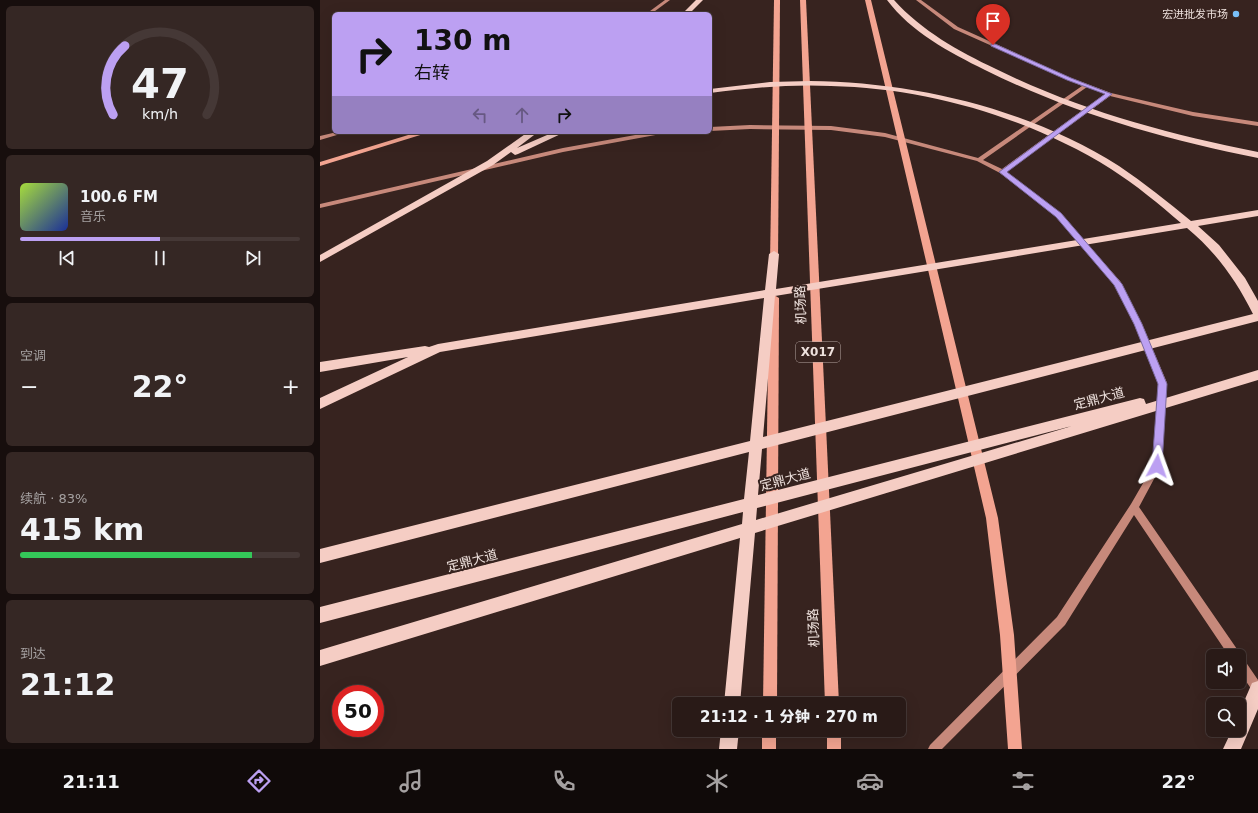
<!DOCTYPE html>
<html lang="zh">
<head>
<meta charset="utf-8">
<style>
  body { margin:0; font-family:"DejaVu Sans","Noto Sans SC",sans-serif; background:#352724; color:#f1f3f6; height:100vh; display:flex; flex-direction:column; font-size:15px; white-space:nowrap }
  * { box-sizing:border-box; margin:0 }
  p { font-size:13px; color:#a5a1a1 }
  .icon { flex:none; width:22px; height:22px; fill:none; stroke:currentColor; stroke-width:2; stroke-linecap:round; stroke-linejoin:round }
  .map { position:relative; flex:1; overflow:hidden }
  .details { display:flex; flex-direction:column; gap:6px; padding:6px; background:#170e0d; width:320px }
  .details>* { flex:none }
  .hud { position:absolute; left:12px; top:12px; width:380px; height:122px; border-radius:6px; box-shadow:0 4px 16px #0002,0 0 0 1px #453836; background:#bca0f2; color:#111; overflow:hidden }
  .controls { position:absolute; left:886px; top:649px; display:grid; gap:8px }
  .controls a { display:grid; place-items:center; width:40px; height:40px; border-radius:6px; background:#291a17; box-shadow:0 4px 16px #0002,0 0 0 1px #453836; font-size:20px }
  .speed { position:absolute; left:12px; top:685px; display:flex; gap:8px; font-size:20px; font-weight:700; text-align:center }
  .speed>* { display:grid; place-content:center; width:52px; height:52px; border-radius:50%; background:#291a17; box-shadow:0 4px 16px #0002,0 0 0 1px #453836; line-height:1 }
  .speed .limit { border:6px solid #d22; background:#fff; color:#111 }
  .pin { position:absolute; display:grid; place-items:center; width:34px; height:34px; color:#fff; margin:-41px -17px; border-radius:50% 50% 50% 0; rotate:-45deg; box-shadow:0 0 4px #0007 }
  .pin .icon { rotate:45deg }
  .me { position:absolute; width:44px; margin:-22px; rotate:4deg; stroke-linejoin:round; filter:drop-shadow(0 0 3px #0008) }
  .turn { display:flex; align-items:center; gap:14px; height:84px; padding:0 16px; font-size:18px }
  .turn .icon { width:52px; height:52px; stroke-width:2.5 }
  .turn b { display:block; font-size:28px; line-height:34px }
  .lanes { display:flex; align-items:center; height:38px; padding:0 16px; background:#0003; justify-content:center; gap:20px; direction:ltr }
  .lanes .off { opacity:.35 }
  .big { font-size:30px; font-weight:800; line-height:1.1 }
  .details .card { flex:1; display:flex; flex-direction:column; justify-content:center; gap:6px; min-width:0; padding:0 14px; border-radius:6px; background:#352724 }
  .details .dial { align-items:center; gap:0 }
  .dial svg { height:104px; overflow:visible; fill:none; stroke:#453836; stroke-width:7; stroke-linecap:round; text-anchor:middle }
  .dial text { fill:#f1f3f6; stroke:none }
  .song { display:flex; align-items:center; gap:12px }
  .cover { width:48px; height:48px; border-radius:6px; background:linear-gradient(135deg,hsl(80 70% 55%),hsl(230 70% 35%)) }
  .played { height:4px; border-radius:2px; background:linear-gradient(90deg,#bca0f2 50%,#453836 50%) }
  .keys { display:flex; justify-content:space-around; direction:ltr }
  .heat { display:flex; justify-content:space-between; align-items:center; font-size:22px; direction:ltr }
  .charge { height:6px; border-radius:3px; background:linear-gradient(90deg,#34c759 83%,#453836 0) }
  .trip { position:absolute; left:352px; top:697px; width:234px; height:40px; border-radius:6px; background:#291a17; box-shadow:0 4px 16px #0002,0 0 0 1px #453836; font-weight:800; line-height:40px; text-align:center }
  .menu { display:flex; height:64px; justify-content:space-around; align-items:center; background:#100a09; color:#a5a1a1 }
  .menu .icon { width:28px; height:28px }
  .menu .current { color:#bca0f2 }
  .menu b { font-size:18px; color:#f1f3f6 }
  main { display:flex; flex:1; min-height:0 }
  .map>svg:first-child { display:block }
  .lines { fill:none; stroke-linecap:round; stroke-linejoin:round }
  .secondary { fill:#c7897b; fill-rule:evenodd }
  .primary { fill:#f3a491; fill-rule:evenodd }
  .highway { fill:#f5cdc4; fill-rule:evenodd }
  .route { fill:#bca0f2; stroke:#7a689d }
  .poi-dot { fill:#79bff8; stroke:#37231f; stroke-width:1.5 }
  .labels { text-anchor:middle; stroke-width:4; stroke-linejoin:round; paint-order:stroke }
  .far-poi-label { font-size:11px; fill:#eee1dd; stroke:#37231f; text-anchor:end }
  .shield { fill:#37231f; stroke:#b7a8a4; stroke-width:1 }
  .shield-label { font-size:12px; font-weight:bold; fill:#eee1dd }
  .street-label { font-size:13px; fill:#eee1dd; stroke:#37231f }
</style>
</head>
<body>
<main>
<section class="details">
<div class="card dial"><svg viewBox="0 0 100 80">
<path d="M14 69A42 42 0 1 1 86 69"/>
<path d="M14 69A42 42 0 0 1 23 16" stroke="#bca0f2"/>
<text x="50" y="56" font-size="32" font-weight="700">47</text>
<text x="50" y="72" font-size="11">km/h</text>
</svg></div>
<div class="card">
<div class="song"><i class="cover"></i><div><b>100.6 FM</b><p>音乐</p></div></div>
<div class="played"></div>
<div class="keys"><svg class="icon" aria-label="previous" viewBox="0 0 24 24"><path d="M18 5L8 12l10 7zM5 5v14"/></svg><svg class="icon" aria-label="pause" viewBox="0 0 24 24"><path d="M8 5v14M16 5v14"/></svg><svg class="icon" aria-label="next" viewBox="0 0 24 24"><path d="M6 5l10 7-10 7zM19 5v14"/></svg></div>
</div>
<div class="card"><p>空调</p>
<div class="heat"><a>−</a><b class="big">22°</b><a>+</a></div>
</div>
<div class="card"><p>续航 · 83%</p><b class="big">415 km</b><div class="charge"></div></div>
<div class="card"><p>到达</p><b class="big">21:12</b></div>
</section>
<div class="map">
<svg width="938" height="749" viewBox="0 0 938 749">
  <rect width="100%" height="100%" fill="#37231f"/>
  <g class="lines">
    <g class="secondary">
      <path d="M 345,0 L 350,0 L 331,14 L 326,14 Z"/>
      <path d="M 596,0 L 601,0 L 638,27 L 751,78 L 791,93 L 873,112 L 938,122 L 938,126 L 873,116 L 790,96 L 686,172 L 740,214 L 800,281 L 822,324 L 847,383 L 841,466 L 819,507 L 919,652 L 920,657 L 923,658 L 938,680 L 938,695 L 934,693 L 919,671 L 919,656 L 909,656 L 814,515 L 745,625 L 622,749 L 608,749 L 610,745 L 737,617 L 811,504 L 833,466 L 839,383 L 814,324 L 794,284 L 736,216 L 680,173 L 657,161 L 565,137 L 511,130 L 430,129 L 390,131 L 390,127 L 430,125 L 511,126 L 565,133 L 658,158 L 762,86 L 634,29 ZM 767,87 L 785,94 L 682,169 L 663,160 Z"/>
      <path d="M 17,132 L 27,132 L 0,140 L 0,136 Z"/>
      <path d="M 332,132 L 344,132 L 341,134 L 243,152 L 0,208 L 0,204 L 243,148 Z"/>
    </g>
    <g class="primary">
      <path d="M 454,0 L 460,0 L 458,264 L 454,267 L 450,264 Z"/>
      <path d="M 480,0 L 486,0 L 519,704 L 505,704 Z"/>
      <path d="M 545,0 L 551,0 L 678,518 L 694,635 L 702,749 L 688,749 L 680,635 L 666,518 Z"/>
      <path d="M 98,132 L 110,132 L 0,166 L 0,162 Z"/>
      <path d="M 454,295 L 459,298 L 457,704 L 443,704 L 449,298 Z"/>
      <rect x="442" y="730" width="14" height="19"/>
      <rect x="507" y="730" width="14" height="19"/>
    </g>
    <g class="highway">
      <path d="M 376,0 L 383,0 L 369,14 L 362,14 Z"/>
      <path d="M 567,0 L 574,0 C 602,31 638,51 676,69 C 759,110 847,134 938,152 L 938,158 C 843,139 752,113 665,70 C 629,52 591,32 567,0 Z"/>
      <path d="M 490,81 C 596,82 709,109 799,166 C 824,183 848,202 871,221 L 938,210 L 938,216 L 878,226 L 899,245 L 925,278 L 938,301 L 938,321 L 442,449 L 438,495 L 820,398 L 824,399 L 826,404 L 938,370 L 938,380 L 435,533 L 420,704 L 404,704 L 420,538 L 0,666 L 0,650 L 422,524 L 423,512 L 0,623 L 0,607 L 424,499 L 429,452 L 0,563 L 0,549 L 430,441 L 444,298 L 120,352 L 0,409 L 0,398 L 88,357 L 0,372 L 0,362 L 105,346 L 109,347 L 118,344 L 445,290 L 449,254 L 454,251 L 459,254 L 456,289 L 861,223 C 839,204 816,185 791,169 C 709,118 608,88 511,86 C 470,84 430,88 390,93 L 390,89 L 450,82 ZM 867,228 C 896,252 916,280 933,314 L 443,437 L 455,296 ZM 752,426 L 436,520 L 437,508 Z"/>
      <path d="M 208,132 L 218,132 L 197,148 L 234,132 L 245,132 L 198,154 L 195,155 L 191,152 L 173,165 L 0,262 L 0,255 L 167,161 Z"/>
      <path d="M 938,681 L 938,709 L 921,749 L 903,749 L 912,730 L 919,730 L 919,713 L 932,683 Z"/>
      <path d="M 401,730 L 419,730 L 417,749 L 399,749 Z"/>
    </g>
  </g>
  <path class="route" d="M 671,44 L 675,44 L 751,78 L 792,94 L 687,172 L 741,213 L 802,284 L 822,324 L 847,384 L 842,466 L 841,469 L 837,470 L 834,469 L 832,466 L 838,384 L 814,324 L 794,285 L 736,217 L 679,172 L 785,94 L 747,80 L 671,46 Z"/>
  <circle class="poi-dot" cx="916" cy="14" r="4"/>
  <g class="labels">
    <g class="far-poi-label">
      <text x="908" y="18">宏进批发市场</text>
    </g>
    <rect class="shield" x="476" y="342" width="44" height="20" rx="3"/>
    <g class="shield-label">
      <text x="498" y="356">X017</text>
    </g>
    <g class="street-label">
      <text transform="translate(480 305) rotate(-92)" y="5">机场路</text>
      <text transform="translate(779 398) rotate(-15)" y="5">定鼎大道</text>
      <text transform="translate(465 479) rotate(-15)" y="5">定鼎大道</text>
      <text transform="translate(152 560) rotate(-15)" y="5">定鼎大道</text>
      <text transform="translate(493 628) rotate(-92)" y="5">机场路</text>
    </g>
  </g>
</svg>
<div class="controls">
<a><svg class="icon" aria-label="sound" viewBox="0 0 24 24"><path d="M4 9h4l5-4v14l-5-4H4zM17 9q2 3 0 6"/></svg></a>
<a><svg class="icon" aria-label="search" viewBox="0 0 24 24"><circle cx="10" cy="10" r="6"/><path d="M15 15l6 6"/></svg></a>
</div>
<div class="speed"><div class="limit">50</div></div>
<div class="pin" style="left:673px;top:45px;background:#d93025"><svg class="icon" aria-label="arrive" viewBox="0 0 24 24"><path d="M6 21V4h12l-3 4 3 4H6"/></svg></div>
<svg class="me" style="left:837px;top:466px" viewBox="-20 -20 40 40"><path d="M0-17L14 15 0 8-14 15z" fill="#bca0f2" stroke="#fff" stroke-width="4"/></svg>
<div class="trip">21:12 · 1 分钟 · 270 m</div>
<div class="hud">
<div class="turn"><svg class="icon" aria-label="right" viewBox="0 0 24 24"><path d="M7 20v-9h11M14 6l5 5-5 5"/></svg><div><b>130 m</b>右转</div></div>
<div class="lanes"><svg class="icon off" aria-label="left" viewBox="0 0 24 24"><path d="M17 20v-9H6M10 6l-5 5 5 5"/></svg><svg class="icon off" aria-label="ahead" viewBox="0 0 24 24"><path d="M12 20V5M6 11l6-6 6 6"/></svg><svg class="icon" aria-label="right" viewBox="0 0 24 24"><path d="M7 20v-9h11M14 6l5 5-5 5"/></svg></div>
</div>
</div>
</main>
<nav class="menu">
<b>21:11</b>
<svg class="icon current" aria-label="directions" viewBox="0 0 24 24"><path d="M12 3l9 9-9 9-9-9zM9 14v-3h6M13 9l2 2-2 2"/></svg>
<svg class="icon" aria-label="music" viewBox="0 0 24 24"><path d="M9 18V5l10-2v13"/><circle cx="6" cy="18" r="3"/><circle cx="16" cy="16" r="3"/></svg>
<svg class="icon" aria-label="phone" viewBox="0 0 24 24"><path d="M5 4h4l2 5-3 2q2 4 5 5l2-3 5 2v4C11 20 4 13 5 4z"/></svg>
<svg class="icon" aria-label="climate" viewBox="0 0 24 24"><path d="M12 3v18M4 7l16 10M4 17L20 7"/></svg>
<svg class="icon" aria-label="car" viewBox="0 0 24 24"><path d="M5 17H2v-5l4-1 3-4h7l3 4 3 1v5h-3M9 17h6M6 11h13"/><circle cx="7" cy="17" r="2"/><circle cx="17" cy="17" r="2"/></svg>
<svg class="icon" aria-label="filters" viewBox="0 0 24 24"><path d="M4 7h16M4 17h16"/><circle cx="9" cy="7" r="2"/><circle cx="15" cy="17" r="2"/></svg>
<b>22°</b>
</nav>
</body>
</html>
